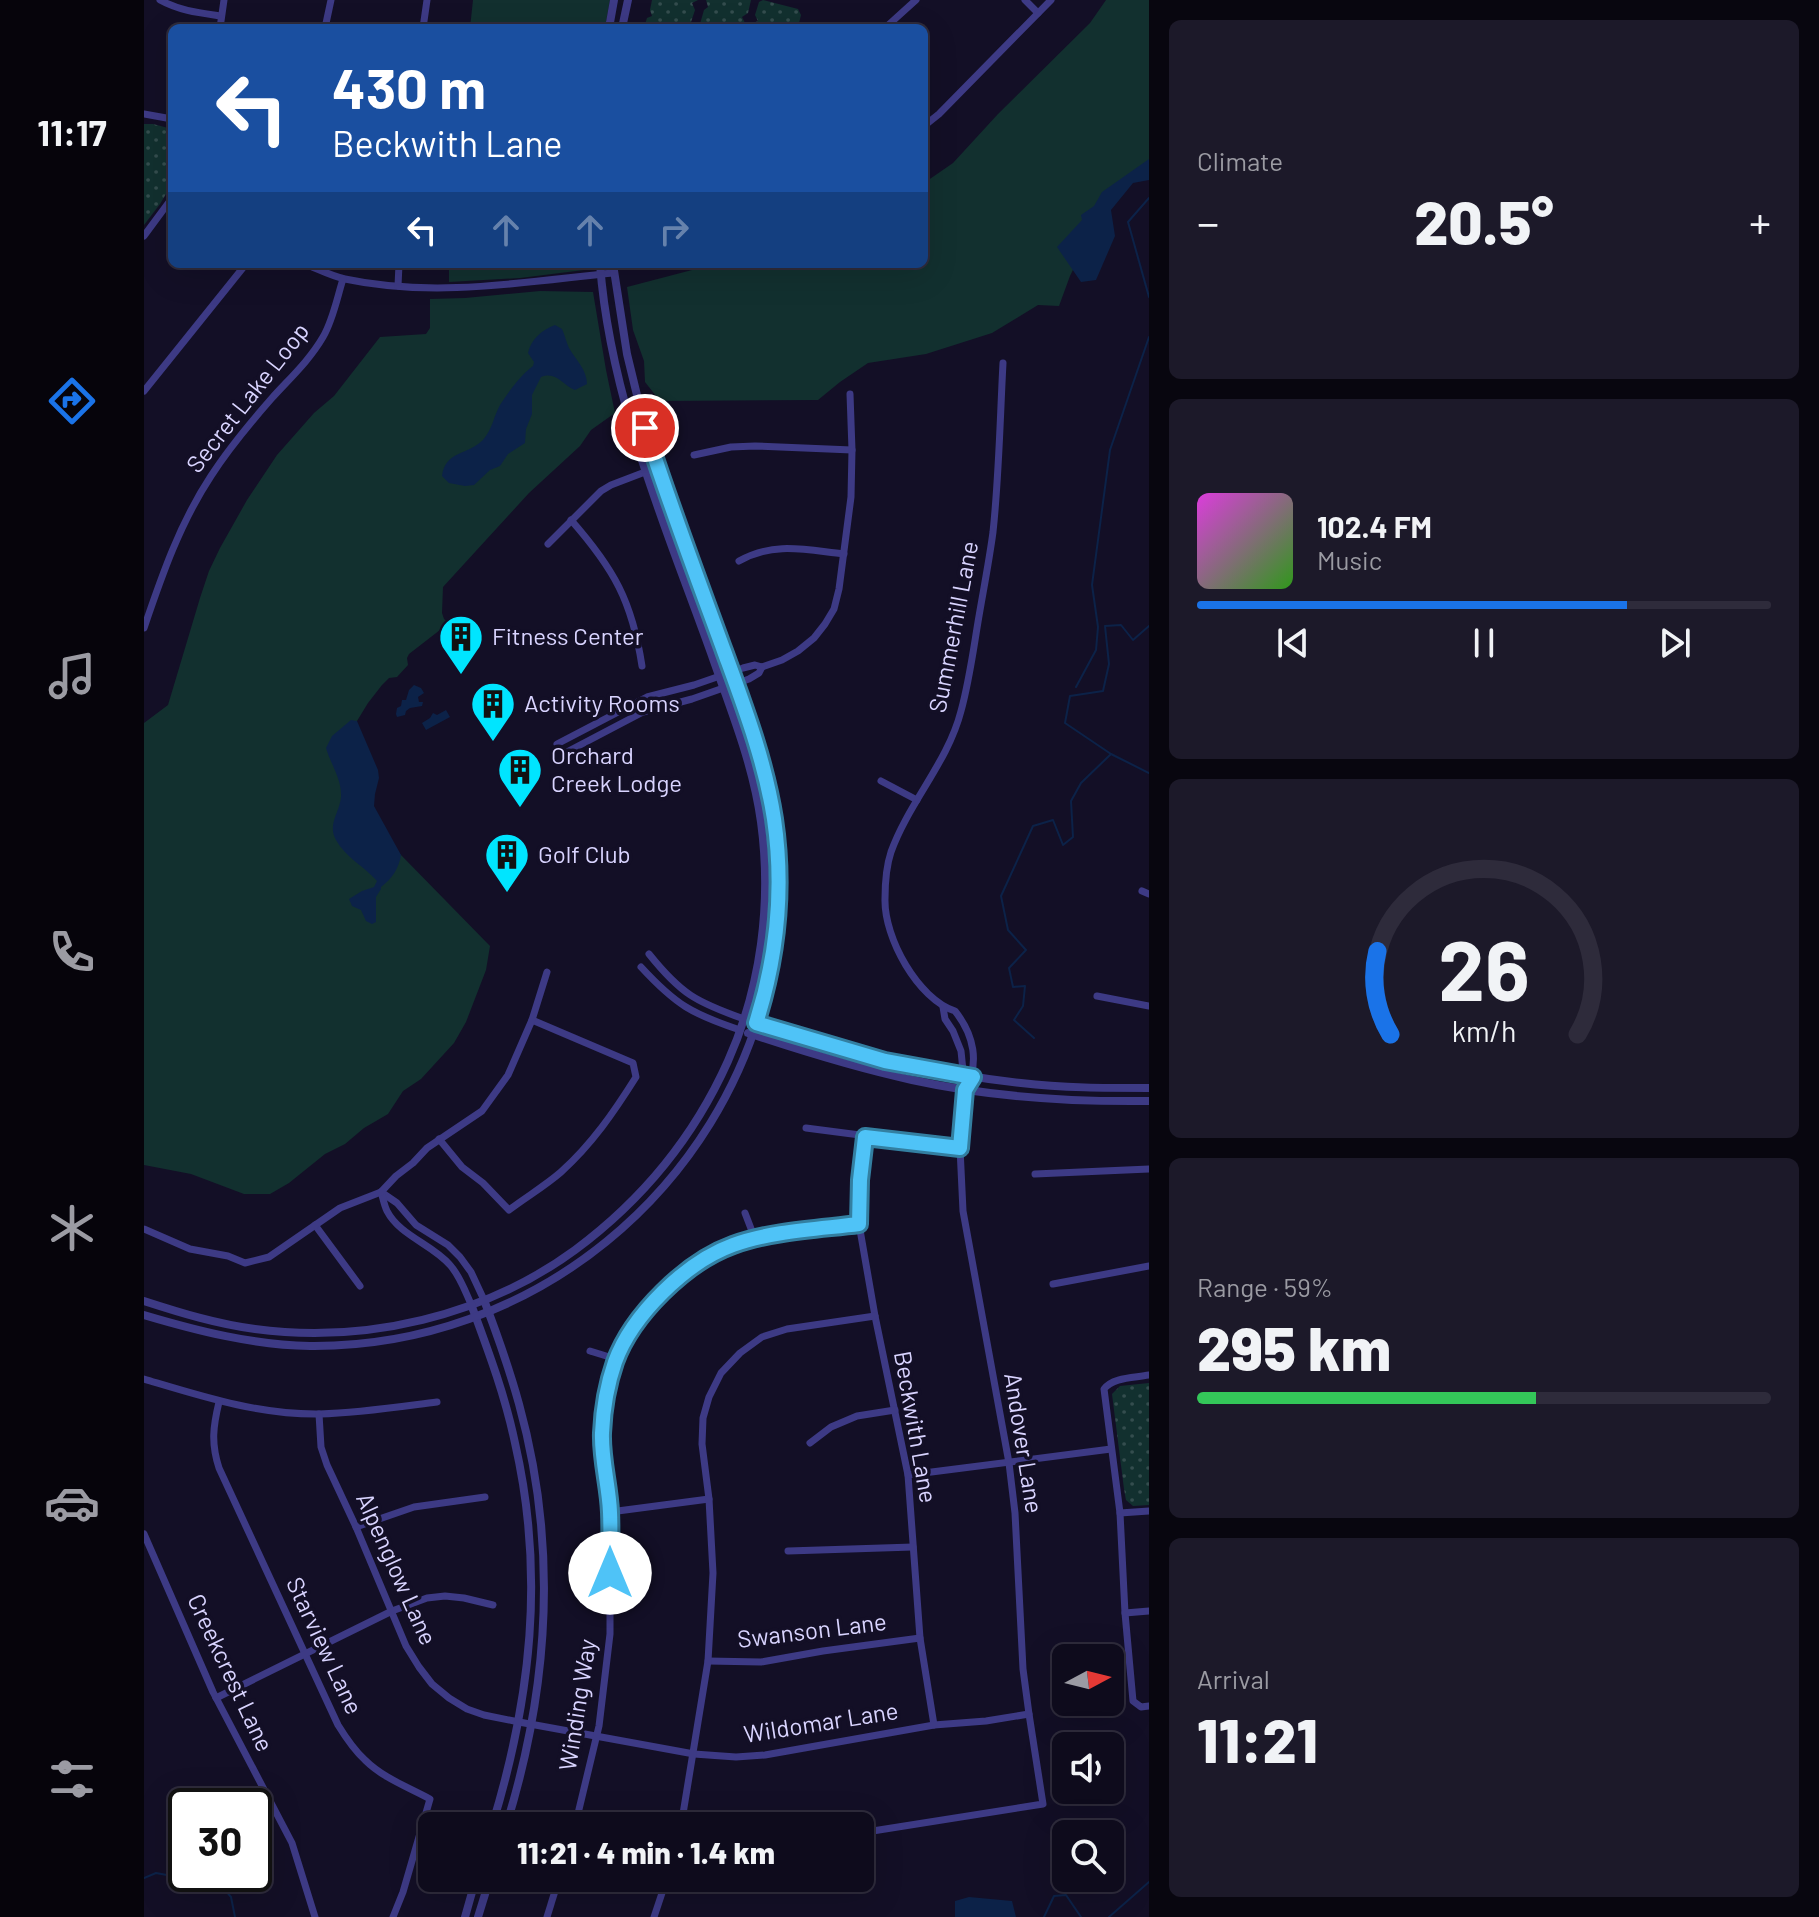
<!DOCTYPE html>
<html lang="en">
<head>
<meta charset="utf-8">
<style>
  body { margin:0; font-family:Barlow,sans-serif; background:#1c1929; color:#f1f3f6; height:100vh; display:flex; flex-direction:column; font-size:30px; white-space:nowrap }
  * { box-sizing:border-box; margin:0 }
  p { font-size:26px; color:#9b9ba3 }
  .icon { flex:none; width:44px; height:44px; fill:none; stroke:currentColor; stroke-width:2; stroke-linecap:round; stroke-linejoin:round }
  .map { position:relative; flex:1; overflow:hidden }
  .details { display:flex; flex-direction:column; gap:20px; padding:20px; background:#08060f; width:670px }
  .details>* { flex:none }
  .hud { position:absolute; left:24px; top:24px; width:760px; height:244px; border-radius:12px; box-shadow:0 8px 32px #0002,0 0 0 2px #2e2b3b; background:#1a4fa0; color:#fff; overflow:hidden }
  .needle { width:52px; rotate:83deg }
  .tools { position:absolute; left:908px; top:1644px; display:grid; gap:16px }
  .tools a { display:grid; place-items:center; width:72px; height:72px; border-radius:12px; background:#0e0b1c; box-shadow:0 8px 32px #0002,0 0 0 2px #2e2b3b; font-size:40px }
  .speed { position:absolute; left:24px; top:1788px; display:flex; gap:16px; font-size:40px; font-weight:700; text-align:center }
  .speed>* { display:grid; place-content:center; width:104px; height:104px; border-radius:50%; background:#0e0b1c; box-shadow:0 8px 32px #0002,0 0 0 2px #2e2b3b; line-height:1 }
  .speed .limit { border:4px solid #111; border-radius:12px; background:#fff; color:#111 }
  .pin { position:absolute; display:grid; place-items:center; width:68px; height:68px; color:#fff; margin:-34px; border:4px solid #fff; border-radius:50%; box-shadow:0 2px 8px #0007 }
  .me { position:absolute; width:88px; margin:-44px; rotate:0deg; stroke-linejoin:round; filter:drop-shadow(0 0 6px #0008) }
  .turn { display:flex; align-items:center; gap:28px; height:168px; padding:0 32px; font-size:36px }
  .turn .icon { width:104px; height:104px; stroke-width:2.5 }
  .turn b { display:block; font-size:56px; line-height:68px }
  .lanes { display:flex; align-items:center; height:76px; padding:0 32px; background:#0003; justify-content:center; gap:40px; direction:ltr }
  .lanes .off { opacity:.35 }
  .big { font-size:60px; font-weight:800; line-height:1.1 }
  .details .tile { flex:1; display:flex; flex-direction:column; justify-content:center; gap:12px; min-width:0; padding:0 28px; border-radius:12px; background:#1c1929 }
  .details .dial { align-items:center; gap:0 }
  .dial svg { height:208px; overflow:visible; fill:none; stroke:#2e2b3b; stroke-width:7; stroke-linecap:round; text-anchor:middle }
  .dial text { fill:#f1f3f6; stroke:none }
  .song { display:flex; align-items:center; gap:24px }
  .cover { width:96px; height:96px; border-radius:12px; background:linear-gradient(135deg,hsl(300 70% 55%),hsl(110 70% 35%)) }
  .played { height:8px; border-radius:4px; background:linear-gradient(90deg,#1a73e8 75%,#2e2b3b 75%) }
  .keys { display:flex; justify-content:space-around; direction:ltr }
  .heat { display:flex; justify-content:space-between; align-items:center; font-size:44px; direction:ltr }
  .charge { height:12px; border-radius:6px; background:linear-gradient(90deg,#34c759 59%,#2e2b3b 0) }
  .trip { position:absolute; left:274px; top:1812px; width:456px; height:80px; border-radius:12px; background:#0e0b1c; box-shadow:0 8px 32px #0002,0 0 0 2px #2e2b3b; font-weight:800; line-height:80px; text-align:center }
  main { display:flex; flex:1; min-height:0 }
  .tab-bar { display:flex; flex-direction:column; width:144px; justify-content:space-around; align-items:center; background:#06040b; color:#9b9ba3 }
  .tab-bar .icon { width:56px; height:56px }
  .tab-bar .selected { color:#1a73e8 }
  .tab-bar b { font-size:36px; color:#f1f3f6 }
  .map>svg:first-child { display:block }
  .grass { fill:#12302f }
  .park { fill:url(#park-dots) }
  .water { fill:#0c2248 }
  .lines { fill:none; stroke-linecap:round; stroke-linejoin:round }
  .stream { stroke:#0c2248; stroke-width:2 }
  .minor { stroke:#3d3a85; stroke-width:7 }
  .tertiary { stroke:#3d3a85; stroke-width:8 }
  .route-casing { stroke:#337fa1; stroke-width:20 }
  .route { stroke:#4fc3f7; stroke-width:14 }
  .labels { text-anchor:middle; stroke-width:7; stroke-linejoin:round; paint-order:stroke }
  .street-label { font-size:24px; fill:#d9d4ff; stroke:#130f26 }
  .poi-label { font-size:24px; fill:#d9d4ff; stroke:#130f26; text-anchor:start }
</style>
</head>
<body>
<main>
<nav class="tab-bar">
<b>11:17</b>
<svg class="icon selected" aria-label="directions" viewBox="0 0 24 24"><path d="M12 3l9 9-9 9-9-9zM9 14v-3h6M13 9l2 2-2 2"/></svg>
<svg class="icon" aria-label="music" viewBox="0 0 24 24"><path d="M9 18V5l10-2v13"/><circle cx="6" cy="18" r="3"/><circle cx="16" cy="16" r="3"/></svg>
<svg class="icon" aria-label="phone" viewBox="0 0 24 24"><path d="M5 4h4l2 5-3 2q2 4 5 5l2-3 5 2v4C11 20 4 13 5 4z"/></svg>
<svg class="icon" aria-label="climate" viewBox="0 0 24 24"><path d="M12 3v18M4 7l16 10M4 17L20 7"/></svg>
<svg class="icon" aria-label="car" viewBox="0 0 24 24"><path d="M5 17H2v-5l4-1 3-4h7l3 4 3 1v5h-3M9 17h6M6 11h13"/><circle cx="7" cy="17" r="2"/><circle cx="17" cy="17" r="2"/></svg>
<svg class="icon" aria-label="filters" viewBox="0 0 24 24"><path d="M4 7h16M4 17h16"/><circle cx="9" cy="7" r="2"/><circle cx="15" cy="17" r="2"/></svg>
</nav>
<div class="map">
<svg width="1005" height="1917" viewBox="0 0 1005 1917">
  <defs>
    <pattern id="park-dots" width="8" height="8" patternUnits="userSpaceOnUse" patternTransform="scale(2)"><rect width="8" height="8" fill="#12302f"/><path d="M2 2h.1M6 6h.1" fill="none" stroke="#344d4e" stroke-width="1.8" stroke-linecap="round"/></pattern>
  </defs>
  <rect width="100%" height="100%" fill="#130f26"/>
  <g class="grass">
    <path d="M 329,0 L 466,0 L 461,28 L 326,28 Z"/>
    <path d="M 962,0 L 1005,0 L 1005,163 L 961,204 L 926,276 L 915,306 L 894,305 L 848,333 L 782,354 L 724,363 L 696,382 L 674,400 L 516,401 L 501,382 L 500,361 L 489,330 L 483,287 L 571,264 L 780,264 L 780,183 L 809,163 L 854,114 L 946,23 Z"/>
    <path d="M 305,264 L 446,264 L 440,270 L 376,278 L 305,282 Z"/>
    <path d="M 396,291 L 449,292 L 462,370 L 471,413 L 447,430 L 436,446 L 385,493 L 299,587 L 298,613 L 300,619 L 305,623 L 265,654 L 263,658 L 264,665 L 253,677 L 245,678 L 238,685 L 224,703 L 213,721 L 220,810 L 257,855 L 346,946 L 342,970 L 322,1022 L 310,1043 L 277,1079 L 259,1091 L 244,1114 L 220,1128 L 201,1144 L 181,1154 L 145,1183 L 126,1194 L 100,1194 L 47,1174 L 0,1165 L 0,723 L 24,705 L 56,598 L 65,571 L 76,548 L 103,500 L 133,455 L 170,413 L 190,396 L 236,337 L 282,334 L 286,328 L 286,299 L 321,298 Z"/>
  </g>
  <g class="park">
    <path d="M 508,0 L 554,0 L 548,3 L 551,10 L 547,22 L 543,25 L 545,28 L 500,28 L 503,18 L 508,16 L 506,10 Z"/>
    <path d="M 562,0 L 607,0 L 604,13 L 598,17 L 601,23 L 600,28 L 558,28 L 556,24 L 560,10 L 564,7 Z"/>
    <path d="M 619,0 L 654,9 L 657,15 L 654,27 L 608,28 L 609,23 L 614,21 L 611,15 L 615,2 Z"/>
    <path d="M 0,124 L 9,124 L 28,129 L 28,184 L 16,204 L 0,225 Z"/>
    <path d="M 1005,1383 L 1005,1505 L 989,1506 L 982,1500 L 980,1489 L 968,1394 L 976,1386 Z"/>
  </g>
  <g class="water">
    <path d="M 1005,159 L 1005,180 L 989,183 L 967,210 L 971,236 L 952,280 L 937,282 L 913,247 L 938,220 L 937,215 L 950,206 L 958,192 Z"/>
    <path d="M 411,325 L 418,329 C 421,335 422,342 425,348 C 432,360 443,370 443,384 L 431,390 C 418,385 413,371 397,377 L 388,395 L 388,414 L 382,429 L 381,443 L 364,454 L 356,466 L 346,470 L 330,485 L 321,486 L 305,483 L 298,476 C 301,451 324,455 339,440 C 349,428 349,418 356,405 C 365,391 376,376 389,366 L 390,362 L 384,353 C 387,339 398,330 411,325 Z"/>
    <path d="M 270,685 L 277,688 L 280,693 L 274,697 L 275,702 L 279,702 L 278,706 L 266,708 L 262,711 L 261,715 L 253,717 L 252,714 L 253,708 L 257,706 L 258,700 L 262,700 L 265,690 Z"/>
    <path d="M 302,710 L 306,717 L 282,730 L 278,723 L 286,718 L 289,713 L 293,715 Z"/>
    <path d="M 207,720 L 213,721 L 234,770 L 235,778 L 231,794 L 230,806 L 257,855 C 255,868 248,879 237,887 L 237,889 L 232,897 L 232,922 L 228,924 L 222,921 L 217,910 L 208,906 L 205,899 L 218,891 L 230,887 L 233,881 C 221,867 201,857 192,840 C 183,824 196,812 197,797 C 198,779 187,765 182,748 L 188,736 Z"/>
    <path d="M 825,1897 L 868,1901 L 872,1917 L 811,1917 L 811,1901 Z"/>
  </g>
  <g class="lines">
    <g class="stream">
      <path d="M 1005,198 L 984,222 L 1005,297"/>
      <path d="M 932,687 L 952,650 L 954,627 L 948,585 L 966,450 L 1005,337"/>
      <path d="M 967,754 L 1005,773"/>
      <path d="M 890,1038 L 870,1020 L 879,1006 L 881,986 L 869,987 L 865,968 L 882,950 L 864,930 L 857,896 L 889,826 L 909,820 L 919,845 L 929,837 L 927,801 L 937,783 L 967,754 L 921,723 L 926,696 L 959,691 L 965,664 L 961,626 L 977,625 L 989,640 L 1005,626"/>
      <path d="M 0,1878 L 12,1873 L 77,1885 L 87,1897 L 91,1917"/>
      <path d="M 900,1917 L 910,1896 L 922,1895 L 937,1917"/>
      <path d="M 965,1917 L 1005,1882"/>
    </g>
    <g class="minor">
      <path d="M 16,0 C 36,11 56,13 77,16"/>
      <path d="M 881,0 L 894,13"/>
      <path d="M 76,28 L 80,0"/>
      <path d="M 181,28 L 187,0"/>
      <path d="M 279,28 L 283,0"/>
      <path d="M 741,28 L 772,0"/>
      <path d="M 0,114 L 28,119"/>
      <path d="M 780,126 L 795,114 L 907,0"/>
      <path d="M 0,236 L 28,198"/>
      <path d="M 161,264 C 174,269 187,276 201,279 C 290,298 380,282 469,273"/>
      <path d="M 254,286 L 255,264"/>
      <path d="M 0,391 L 102,264"/>
      <path d="M 550,455 L 587,447 L 611,446 L 708,450"/>
      <path d="M 427,520 C 470,569 488,601 498,666"/>
      <path d="M 404,544 L 457,491 L 467,485 L 501,472"/>
      <path d="M 595,561 C 631,541 662,550 700,554"/>
      <path d="M 0,628 C 18,575 36,523 67,476 C 85,448 106,423 128,398 C 146,378 165,361 179,337 C 189,320 193,298 199,279"/>
      <path d="M 413,744 L 503,697 L 550,685 L 599,668 L 611,665 L 618,667 L 638,660 L 654,651 L 670,638 L 681,624 L 690,609 L 695,589 L 707,497 L 708,450 L 706,394"/>
      <path d="M 419,754 L 499,712 L 548,699 L 605,679 L 615,673 L 618,667"/>
      <path d="M 737,781 L 773,800"/>
      <path d="M 998,891 L 1005,894"/>
      <path d="M 505,954 C 537,994 552,1002 600,1019"/>
      <path d="M 497,967 C 532,1005 548,1014 596,1030"/>
      <path d="M 953,996 L 1005,1006"/>
      <path d="M 821,1090 C 836,1063 830,1035 811,1011 C 774,999 740,938 741,899 C 741,883 742,867 747,852 C 765,802 804,762 817,711 C 825,682 829,652 834,622 C 839,592 845,562 849,532 C 855,476 856,419 859,363"/>
      <path d="M 662,1128 L 816,1148"/>
      <path d="M 721,1137 L 716,1180 L 715,1224 L 731,1316 L 764,1475 L 776,1638 L 790,1725"/>
      <path d="M 295,1139 L 318,1167 L 339,1183 L 365,1210 C 382,1197 401,1186 417,1172 C 448,1144 470,1112 492,1077 L 489,1063 L 388,1020"/>
      <path d="M 891,1174 L 1005,1169"/>
      <path d="M 237,1192 L 253,1203 L 272,1225 L 304,1245 L 316,1257 L 327,1272 L 340,1300"/>
      <path d="M 237,1192 C 239,1198 240,1205 243,1211 C 256,1236 288,1244 306,1265 C 316,1276 321,1291 327,1304"/>
      <path d="M 601,1213 L 611,1239"/>
      <path d="M 171,1225 L 216,1286"/>
      <path d="M 0,1229 L 46,1249 L 84,1256 L 101,1263 L 125,1257 L 196,1208 L 237,1192 L 252,1176 L 269,1163 L 283,1148 L 338,1111 L 364,1075 L 388,1020 L 403,972"/>
      <path d="M 909,1284 L 1005,1266"/>
      <path d="M 446,1351 L 472,1359"/>
      <path d="M 1005,1375 C 990,1378 969,1377 960,1389 L 976,1513 L 981,1613 L 989,1701 L 997,1707 L 1005,1706"/>
      <path d="M 0,1379 C 57,1396 115,1415 176,1414 C 215,1413 254,1407 293,1402"/>
      <path d="M 75,1402 C 69,1427 67,1443 75,1468 L 194,1725 C 202,1738 210,1750 221,1760 C 239,1778 264,1787 286,1799 L 259,1892 L 249,1917"/>
      <path d="M 175,1414 L 177,1447 L 183,1465 L 212,1527 L 262,1646 L 275,1667 L 288,1684 L 305,1698 L 323,1709 L 340,1715 L 375,1722 L 550,1754 L 592,1757 L 621,1755 L 790,1725 L 842,1721 L 885,1714"/>
      <path d="M 666,1443 L 687,1427 L 713,1416 L 751,1410"/>
      <path d="M 764,1475 L 967,1449"/>
      <path d="M 466,1512 L 565,1499"/>
      <path d="M 976,1513 L 1005,1511"/>
      <path d="M 212,1527 L 270,1507 L 341,1497"/>
      <path d="M 0,1534 L 69,1692 L 148,1843 L 171,1917"/>
      <path d="M 644,1551 L 769,1547"/>
      <path d="M 981,1613 L 1005,1611"/>
      <path d="M 564,1661 L 617,1662 L 679,1651 L 776,1638"/>
      <path d="M 72,1698 L 248,1611 L 283,1598 L 301,1596 L 320,1598 L 349,1605"/>
      <path d="M 431,1826 L 455,1726 L 466,1634 L 466,1512 L 458,1436 L 461,1397 L 472,1359 L 499,1315 L 520,1290 L 537,1275 L 569,1254 L 588,1245 L 611,1239 L 715,1224"/>
      <path d="M 537,1826 L 564,1661 L 569,1573 L 565,1499 L 558,1444 L 559,1418 L 565,1397 L 577,1373 L 596,1353 L 618,1337 L 643,1329 L 731,1316"/>
      <path d="M 716,1833 L 899,1804 L 885,1714 L 879,1669 L 871,1513 L 865,1463 L 819,1211 L 816,1148 L 821,1090 L 817,1051 L 809,1031 L 801,1019 L 799,1007"/>
      <path d="M 403,1917 L 415,1878"/>
      <path d="M 510,1917 L 523,1878"/>
    </g>
    <g class="tertiary">
      <path d="M 465,28 L 470,0"/>
      <path d="M 478,28 L 484,0"/>
      <path d="M 609,1022 C 696,1051 786,1073 877,1083 C 919,1088 962,1088 1005,1088"/>
      <path d="M 604,1033 C 658,1051 713,1068 768,1080 C 846,1097 926,1102 1005,1101"/>
      <path d="M 340,1300 C 353,1334 365,1368 375,1404 C 414,1545 405,1688 362,1826"/>
      <path d="M 0,1301 C 37,1313 73,1324 111,1329 C 221,1344 341,1316 431,1250 C 497,1201 550,1137 584,1061 C 617,987 628,903 617,822 C 609,763 586,708 567,653 C 522,527 466,399 456,264"/>
      <path d="M 327,1304 C 344,1350 361,1395 371,1443 C 401,1574 387,1699 348,1826"/>
      <path d="M 0,1315 C 54,1331 109,1345 166,1346 C 388,1348 581,1190 626,973 C 641,897 634,820 613,745 L 501,428 L 483,354 L 469,264"/>
      <path d="M 321,1917 L 332,1878"/>
      <path d="M 334,1917 L 346,1878"/>
    </g>
  </g>
  <g class="lines">
    <g class="route-casing">
      <path id="route" d="M 466,1573 C 466,1553 467,1532 466,1512 C 465,1486 457,1459 458,1433 C 459,1409 463,1385 471,1362 C 488,1315 542,1262 589,1245 C 627,1231 675,1229 715,1224 L 716,1180 L 721,1137 L 816,1148 L 821,1090 L 829,1077 L 741,1061 L 612,1023 C 633,957 640,887 630,819 C 621,761 600,706 580,651 C 553,577 525,503 501,428"/>
    </g>
    <use href="#route" class="route"/>
  </g>
  <defs>
    <g id="building-pin" transform="scale(2.3)"><path d="M0 17L-7.5 6A9.5 9.5 0 1 1 7.5 6Z" fill="#00e5ff" stroke="#130f26"/><path d="M-4-6H4V6H1V3H-1V6H-4ZM-2.5-4.3h1.7v1.8h-1.7ZM.8-4.3h1.7v1.8H.8ZM-2.5-1h1.7V.8h-1.7ZM.8-1h1.7V.8H.8Z" fill="#111"/></g>
  </defs>
  <g fill-rule="evenodd">
    <use href="#building-pin" x="317" y="637"/>
    <use href="#building-pin" x="349" y="704"/>
    <use href="#building-pin" x="376" y="770"/>
    <use href="#building-pin" x="363" y="855"/>
  </g>
  <g class="labels">
    <g class="street-label">
      <text transform="translate(104 398) rotate(-52)" y="8">Secret Lake Loop</text>
      <text transform="translate(810 627) rotate(-79)" y="8">Summerhill Lane</text>
      <text transform="translate(771 1427) rotate(80)" y="8">Beckwith Lane</text>
      <text transform="translate(879 1443) rotate(81)" y="8">Andover Lane</text>
      <text transform="translate(252 1569) rotate(66)" y="8">Alpenglow Lane</text>
      <text transform="translate(668 1631) rotate(-7)" y="8">Swanson Lane</text>
      <text transform="translate(180 1646) rotate(65)" y="8">Starview Lane</text>
      <text transform="translate(86 1673) rotate(65)" y="8">Creekcrest Lane</text>
      <text transform="translate(434 1705) rotate(-81)" y="8">Winding Way</text>
      <text transform="translate(677 1723) rotate(-9)" y="8">Wildomar Lane</text>
    </g>
    <g class="poi-label">
      <text x="348" y="645">Fitness Center</text>
      <text x="380" y="712">Activity Rooms</text>
      <text x="407" y="764">Orchard<tspan x="407" dy="28">Creek Lodge</tspan></text>
      <text x="394" y="863">Golf Club</text>
    </g>
  </g>
</svg>
<div class="tools">
<a><svg class="needle" viewBox="-14 -14 28 28"><path d="M0-13l5 13h-10z" fill="#e53935"/><path d="M0 13l5-13h-10z" fill="#9b9ba3"/></svg></a>
<a><svg class="icon" aria-label="sound" viewBox="0 0 24 24"><path d="M4 9h4l5-4v14l-5-4H4zM17 9q2 3 0 6"/></svg></a>
<a><svg class="icon" aria-label="search" viewBox="0 0 24 24"><circle cx="10" cy="10" r="6"/><path d="M15 15l6 6"/></svg></a>
</div>
<div class="speed"><div class="limit">30</div></div>
<div class="pin" style="left:501px;top:428px;background:#d93025"><svg class="icon" aria-label="arrive" viewBox="0 0 24 24"><path d="M6 21V4h12l-3 4 3 4H6"/></svg></div>
<svg class="me" style="left:466px;top:1573px" viewBox="-20 -20 40 40"><circle r="19" fill="#fff"/><path d="M0-13L10 11 0 6-10 11z" fill="#4fc3f7"/></svg>
<div class="trip">11:21 · 4 min · 1.4 km</div>
<div class="hud">
<div class="turn"><svg class="icon" aria-label="left" viewBox="0 0 24 24"><path d="M17 20v-9H6M10 6l-5 5 5 5"/></svg><div><b>430 m</b>Beckwith Lane</div></div>
<div class="lanes"><svg class="icon" aria-label="left" viewBox="0 0 24 24"><path d="M17 20v-9H6M10 6l-5 5 5 5"/></svg><svg class="icon off" aria-label="ahead" viewBox="0 0 24 24"><path d="M12 20V5M6 11l6-6 6 6"/></svg><svg class="icon off" aria-label="ahead" viewBox="0 0 24 24"><path d="M12 20V5M6 11l6-6 6 6"/></svg><svg class="icon off" aria-label="right" viewBox="0 0 24 24"><path d="M7 20v-9h11M14 6l5 5-5 5"/></svg></div>
</div>
</div>
<section class="details">
<div class="tile"><p>Climate</p>
<div class="heat"><a>−</a><b class="big">20.5°</b><a>+</a></div>
</div>
<div class="tile">
<div class="song"><i class="cover"></i><div><b>102.4 FM</b><p>Music</p></div></div>
<div class="played"></div>
<div class="keys"><svg class="icon" aria-label="previous" viewBox="0 0 24 24"><path d="M18 5L8 12l10 7zM5 5v14"/></svg><svg class="icon" aria-label="pause" viewBox="0 0 24 24"><path d="M8 5v14M16 5v14"/></svg><svg class="icon" aria-label="next" viewBox="0 0 24 24"><path d="M6 5l10 7-10 7zM19 5v14"/></svg></div>
</div>
<div class="tile dial"><svg viewBox="0 0 100 80">
<path d="M14 69A42 42 0 1 1 86 69"/>
<path d="M14 69A42 42 0 0 1 9 37" stroke="#1a73e8"/>
<text x="50" y="56" font-size="32" font-weight="700">26</text>
<text x="50" y="72" font-size="11">km/h</text>
</svg></div>
<div class="tile"><p>Range · 59%</p><b class="big">295 km</b><div class="charge"></div></div>
<div class="tile"><p>Arrival</p><b class="big">11:21</b></div>
</section>
</main>
</body>
</html>
